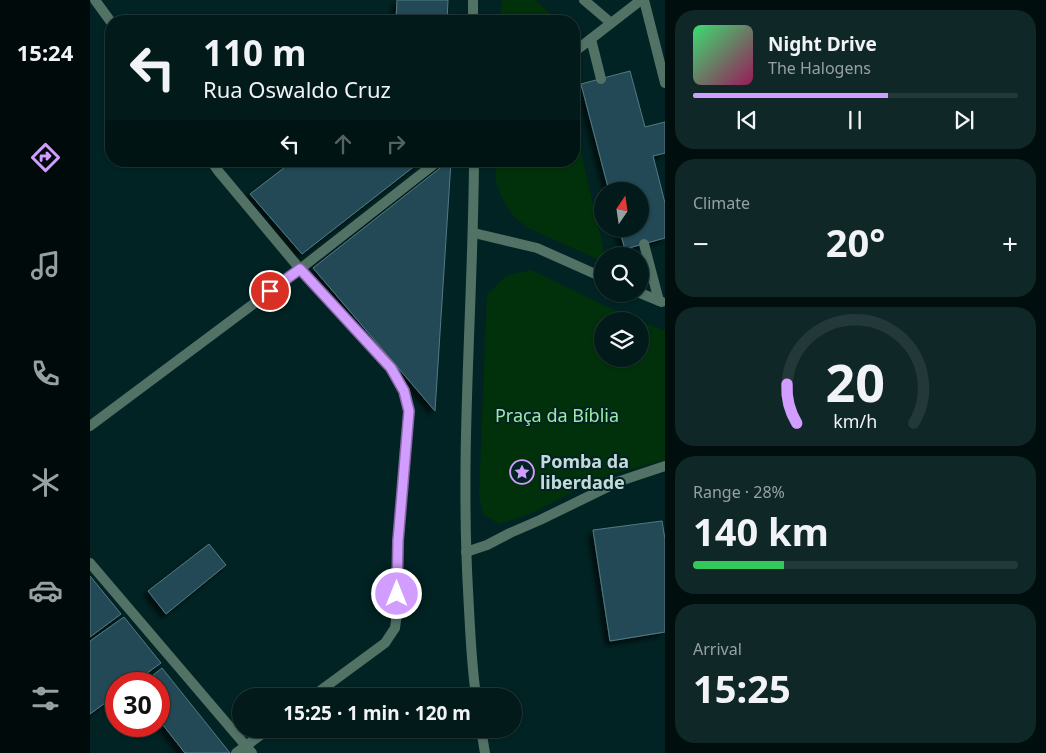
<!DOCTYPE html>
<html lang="en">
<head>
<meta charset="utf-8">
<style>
  body { margin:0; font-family:"Noto Sans",sans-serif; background:#102727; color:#f1f3f6; height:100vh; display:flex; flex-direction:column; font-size:19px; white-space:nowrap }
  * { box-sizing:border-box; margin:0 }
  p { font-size:16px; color:#96a1a2 }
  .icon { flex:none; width:28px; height:28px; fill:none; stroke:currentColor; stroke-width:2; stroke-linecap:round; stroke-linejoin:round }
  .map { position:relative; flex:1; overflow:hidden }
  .details { display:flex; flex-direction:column; gap:10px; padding:10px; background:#010e0e; width:381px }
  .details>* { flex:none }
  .banner { position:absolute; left:15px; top:15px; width:475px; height:152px; border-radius:20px; box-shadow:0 1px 4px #0004,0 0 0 1px #233839; background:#021a1a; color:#f1f3f6; overflow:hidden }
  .needle { width:32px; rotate:13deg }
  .tools { position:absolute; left:504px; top:182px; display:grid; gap:10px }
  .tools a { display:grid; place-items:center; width:55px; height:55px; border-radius:50%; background:#021a1a; box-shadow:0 1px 4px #0004,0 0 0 1px #233839; font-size:25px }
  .speed { position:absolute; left:15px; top:672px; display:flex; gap:10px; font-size:25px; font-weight:700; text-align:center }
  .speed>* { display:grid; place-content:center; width:65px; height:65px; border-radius:50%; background:#021a1a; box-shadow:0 1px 4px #0004,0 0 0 1px #233839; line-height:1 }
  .speed .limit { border:8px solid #d22; background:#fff; color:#111 }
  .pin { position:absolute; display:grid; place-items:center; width:42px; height:42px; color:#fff; margin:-21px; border:2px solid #fff; border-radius:50%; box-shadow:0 1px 5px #0007 }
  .me { position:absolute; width:55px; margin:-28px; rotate:0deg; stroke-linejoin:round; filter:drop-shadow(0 0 4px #0008) }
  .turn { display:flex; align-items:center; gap:18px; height:105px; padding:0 15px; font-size:22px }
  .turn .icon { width:65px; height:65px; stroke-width:2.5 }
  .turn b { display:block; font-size:35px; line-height:42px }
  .lanes { display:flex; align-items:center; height:48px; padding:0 15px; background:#0003; justify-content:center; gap:25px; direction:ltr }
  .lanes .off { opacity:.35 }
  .big { font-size:38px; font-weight:700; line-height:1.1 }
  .details .card { flex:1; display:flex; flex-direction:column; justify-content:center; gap:8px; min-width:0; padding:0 18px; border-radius:20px; background:#102727 }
  .details .dial { align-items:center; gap:0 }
  .dial svg { height:130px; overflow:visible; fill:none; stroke:#233839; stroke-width:7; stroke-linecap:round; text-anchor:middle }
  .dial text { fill:#f1f3f6; stroke:none }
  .song { display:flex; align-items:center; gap:15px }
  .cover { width:60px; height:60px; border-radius:8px; background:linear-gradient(135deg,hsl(140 70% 55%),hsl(330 70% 35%)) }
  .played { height:5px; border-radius:2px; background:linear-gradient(90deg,#d19dfe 60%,#233839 60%) }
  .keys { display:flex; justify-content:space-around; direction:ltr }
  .heat { display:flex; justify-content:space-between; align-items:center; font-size:28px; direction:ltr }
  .charge { height:8px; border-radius:4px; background:linear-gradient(90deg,#34c759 28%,#233839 0) }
  .trip { position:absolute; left:142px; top:688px; width:290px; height:50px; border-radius:25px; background:#021a1a; box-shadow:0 1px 4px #0004,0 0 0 1px #233839; font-weight:700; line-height:50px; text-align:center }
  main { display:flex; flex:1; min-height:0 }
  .menu { display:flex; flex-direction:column; width:90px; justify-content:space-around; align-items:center; background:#010a0a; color:#96a1a2 }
  .menu .icon { width:35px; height:35px }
  .menu .active { color:#d19dfe }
  .menu b { font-size:22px; color:#f1f3f6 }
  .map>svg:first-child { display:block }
  .green { fill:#00310b; fill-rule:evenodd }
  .building { fill:#224a54; stroke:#527b85; filter:url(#shadow) }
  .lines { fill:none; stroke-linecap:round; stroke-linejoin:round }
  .service { stroke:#527266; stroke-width:10 }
  .minor { stroke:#527266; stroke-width:10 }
  .tertiary { stroke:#527266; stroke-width:10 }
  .route-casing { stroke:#8866a5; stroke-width:12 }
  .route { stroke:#d19dfe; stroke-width:9 }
  .labels { text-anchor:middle; stroke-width:4; stroke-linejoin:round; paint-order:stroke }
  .park-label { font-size:18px; fill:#9eeaa5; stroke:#022323 }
  .poi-label { font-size:18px; font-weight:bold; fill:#c4dbda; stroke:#022323; text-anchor:start }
</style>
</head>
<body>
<main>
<nav class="menu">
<b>15:24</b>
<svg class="icon active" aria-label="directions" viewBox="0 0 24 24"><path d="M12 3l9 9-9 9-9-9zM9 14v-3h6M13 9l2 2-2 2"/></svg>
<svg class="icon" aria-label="music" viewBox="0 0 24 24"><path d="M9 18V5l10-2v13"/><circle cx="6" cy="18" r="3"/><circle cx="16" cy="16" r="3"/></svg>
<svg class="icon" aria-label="phone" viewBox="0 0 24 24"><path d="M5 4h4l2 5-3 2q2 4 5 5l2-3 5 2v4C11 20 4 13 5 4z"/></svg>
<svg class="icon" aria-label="climate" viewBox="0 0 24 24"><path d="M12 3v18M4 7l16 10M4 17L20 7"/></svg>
<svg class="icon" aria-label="car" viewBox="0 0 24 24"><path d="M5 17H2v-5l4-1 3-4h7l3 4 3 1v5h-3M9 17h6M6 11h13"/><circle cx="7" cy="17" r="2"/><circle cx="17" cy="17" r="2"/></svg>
<svg class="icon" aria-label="filters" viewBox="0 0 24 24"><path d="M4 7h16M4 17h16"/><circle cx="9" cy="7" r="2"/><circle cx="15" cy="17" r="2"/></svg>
</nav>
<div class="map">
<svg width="575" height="753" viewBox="0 0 575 753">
  <defs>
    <filter id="shadow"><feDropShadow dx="-4.5" dy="4.5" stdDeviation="2.5" flood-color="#0009"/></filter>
  </defs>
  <rect width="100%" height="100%" fill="#022323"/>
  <g class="green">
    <path d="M 412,0 L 445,0 L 469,21 L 410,21 Z"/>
    <path d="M 484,122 L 515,256 L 512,256 L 512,261 L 438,228 L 424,217 L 411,196 L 406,181 L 406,168 L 407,161 L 484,161 Z"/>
    <path d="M 441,270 L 526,311 L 575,331 L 575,460 L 526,473 L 500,482 L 479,494 L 442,513 L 409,524 L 394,515 L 389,496 L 397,294 L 416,276 ZM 512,321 L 550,321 L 550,359 L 512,359 Z"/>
  </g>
  <g class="building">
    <path d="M 307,0 L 358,0 L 357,21 L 306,21 Z"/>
    <path d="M 540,71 L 555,127 L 575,122 L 575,153 L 563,156 L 575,203 L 575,238 L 535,249 L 529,229 L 550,229 L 550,191 L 519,191 L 491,84 Z"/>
    <path d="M 203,161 L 331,161 L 212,254 L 160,194 Z"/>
    <path d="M 359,161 L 361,161 L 345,411 L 223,268 Z"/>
    <path d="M 572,521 L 575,539 L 575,632 L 520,641 L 503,530 Z"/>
    <path d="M 119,544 L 136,565 L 76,614 L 58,591 Z"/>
    <path d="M 0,576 L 31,614 L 0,637 Z"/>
    <path d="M 34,617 L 71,663 L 42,684 L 26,684 L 26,695 L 0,714 L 0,641 Z"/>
    <path d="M 72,668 L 140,753 L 95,753 L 69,720 L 69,684 L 52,684 Z"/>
  </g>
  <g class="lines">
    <g class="service">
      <path d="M 554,0 L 575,83"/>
      <path d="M 501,39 L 511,79"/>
      <path d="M 384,233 L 447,248 L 512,277"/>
      <path d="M 554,244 L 569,301"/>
      <path d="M 550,293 L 572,302"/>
      <path d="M 376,552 L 397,545 L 420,533 L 450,520 L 530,481 L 575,466"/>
    </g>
    <g class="minor">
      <path d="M 5,0 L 21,22"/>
      <path d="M 484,52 L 551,0"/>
      <path d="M 121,161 L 129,172 L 210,269 L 301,368 L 315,391 L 319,411 L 308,541 L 307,574 L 307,613 L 305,628 L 295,643 L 223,696"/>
      <path d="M 0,426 L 210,269 L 348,161"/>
      <path d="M 146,753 L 179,729"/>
    </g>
    <g class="tertiary">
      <path d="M 494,0 L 521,23"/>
      <path d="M 383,21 L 383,0"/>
      <path d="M 384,161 C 383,304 370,447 378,590 C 380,626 381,661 386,696"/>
      <path d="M 0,563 L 162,753"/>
      <path d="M 391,729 L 395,753"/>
    </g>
  </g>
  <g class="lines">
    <g class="route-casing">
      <path id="route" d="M 180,291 L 210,269 L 301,368 L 314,391 L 319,411 L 308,541 L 307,594"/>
    </g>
    <use href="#route" class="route"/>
  </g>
  <defs>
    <g id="sight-ring" transform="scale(1.25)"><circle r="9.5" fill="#022323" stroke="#d19dfe" stroke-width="1.5"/><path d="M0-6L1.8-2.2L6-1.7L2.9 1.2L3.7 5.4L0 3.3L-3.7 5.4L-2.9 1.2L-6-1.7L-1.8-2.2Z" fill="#d19dfe"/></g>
  </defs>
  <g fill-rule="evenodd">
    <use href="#sight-ring" x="432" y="472"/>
  </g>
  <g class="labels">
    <g class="park-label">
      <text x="467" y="422">Praça da Bíblia</text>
    </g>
    <g class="poi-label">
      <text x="450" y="468">Pomba da<tspan x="450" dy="21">liberdade</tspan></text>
    </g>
  </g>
</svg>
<div class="tools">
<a><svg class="needle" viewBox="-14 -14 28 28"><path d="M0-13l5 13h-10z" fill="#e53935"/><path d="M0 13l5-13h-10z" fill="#96a1a2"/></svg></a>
<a><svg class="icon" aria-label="search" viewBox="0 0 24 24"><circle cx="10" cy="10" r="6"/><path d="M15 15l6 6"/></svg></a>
<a><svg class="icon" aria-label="layers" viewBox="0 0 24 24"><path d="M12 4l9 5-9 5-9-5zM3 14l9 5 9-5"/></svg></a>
</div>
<div class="speed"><div class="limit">30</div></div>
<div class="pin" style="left:180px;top:291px;background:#d93025"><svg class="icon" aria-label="arrive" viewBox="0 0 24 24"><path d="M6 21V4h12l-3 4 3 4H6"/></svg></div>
<svg class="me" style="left:307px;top:594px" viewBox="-20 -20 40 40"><circle r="17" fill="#d19dfe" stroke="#fff" stroke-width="3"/><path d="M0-11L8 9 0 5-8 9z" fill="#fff"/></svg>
<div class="trip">15:25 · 1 min · 120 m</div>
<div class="banner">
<div class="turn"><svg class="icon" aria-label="left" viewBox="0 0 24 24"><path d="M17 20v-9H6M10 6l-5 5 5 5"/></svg><div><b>110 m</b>Rua Oswaldo Cruz</div></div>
<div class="lanes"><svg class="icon" aria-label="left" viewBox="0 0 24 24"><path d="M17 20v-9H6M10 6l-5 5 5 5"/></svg><svg class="icon off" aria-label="ahead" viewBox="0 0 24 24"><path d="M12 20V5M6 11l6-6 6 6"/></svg><svg class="icon off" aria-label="right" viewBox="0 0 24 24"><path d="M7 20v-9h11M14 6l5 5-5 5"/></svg></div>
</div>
</div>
<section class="details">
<div class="card">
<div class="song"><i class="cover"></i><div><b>Night Drive</b><p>The Halogens</p></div></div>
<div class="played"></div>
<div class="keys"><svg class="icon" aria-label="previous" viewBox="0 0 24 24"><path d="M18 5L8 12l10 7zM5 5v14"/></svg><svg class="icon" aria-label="pause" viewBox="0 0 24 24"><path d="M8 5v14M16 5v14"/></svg><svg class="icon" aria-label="next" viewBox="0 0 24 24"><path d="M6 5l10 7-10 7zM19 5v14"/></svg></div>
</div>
<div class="card"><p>Climate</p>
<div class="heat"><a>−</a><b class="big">20°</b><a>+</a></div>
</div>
<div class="card dial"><svg viewBox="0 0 100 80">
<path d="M14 69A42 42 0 1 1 86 69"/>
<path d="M14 69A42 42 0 0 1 8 45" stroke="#d19dfe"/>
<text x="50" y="56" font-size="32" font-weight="700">20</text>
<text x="50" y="72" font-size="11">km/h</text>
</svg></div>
<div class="card"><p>Range · 28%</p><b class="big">140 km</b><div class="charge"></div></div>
<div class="card"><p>Arrival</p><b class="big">15:25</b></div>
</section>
</main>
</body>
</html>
